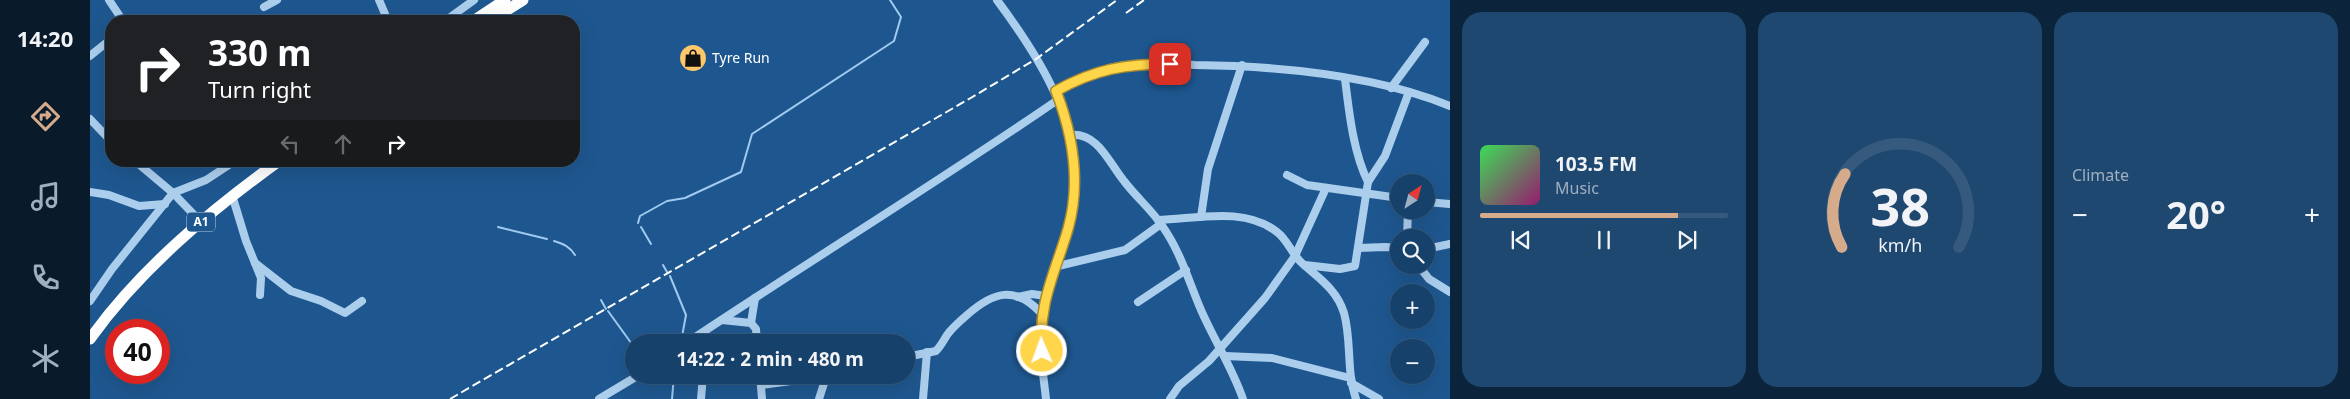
<!DOCTYPE html>
<html lang="en">
<head>
<meta charset="utf-8">
<style>
  body { margin:0; font-family:"Noto Sans",sans-serif; background:#1f4871; color:#f1f3f6; height:100vh; display:flex; flex-direction:column; font-size:19px; white-space:nowrap }
  * { box-sizing:border-box; margin:0 }
  p { font-size:16px; color:#9eafc1 }
  .icon { flex:none; width:28px; height:28px; fill:none; stroke:currentColor; stroke-width:2; stroke-linecap:round; stroke-linejoin:round }
  .map { position:relative; flex:1; overflow:hidden }
  .drawer { display:flex; flex-direction:column; gap:12px; padding:12px; background:#0c243b; width:900px }
  .drawer>* { flex:none }
  .banner { position:absolute; left:15px; top:15px; width:475px; height:152px; border-radius:20px; box-shadow:0 5px 20px #0002,0 0 0 1px #355a7e; background:#202124; color:#fff; overflow:hidden }
  .needle { width:32px; rotate:36deg }
  .tools { position:absolute; left:1300px; top:174px; display:grid; gap:10px }
  .tools a { display:grid; place-items:center; width:45px; height:45px; border-radius:50%; background:#16416b; box-shadow:0 5px 20px #0002,0 0 0 1px #355a7e; font-size:25px }
  .speed { position:absolute; left:15px; top:319px; display:flex; gap:10px; font-size:25px; font-weight:700; text-align:center }
  .speed>* { display:grid; place-content:center; width:65px; height:65px; border-radius:50%; background:#16416b; box-shadow:0 5px 20px #0002,0 0 0 1px #355a7e; line-height:1 }
  .speed .limit { border:8px solid #d22; background:#fff; color:#111 }
  .pin { position:absolute; display:grid; place-items:center; width:42px; height:42px; color:#fff; margin:-21px; border-radius:10px; box-shadow:0 2px 8px #0006 }
  .me { position:absolute; width:55px; margin:-28px; rotate:358deg; stroke-linejoin:round; filter:drop-shadow(0 0 4px #0008) }
  .turn { display:flex; align-items:center; gap:18px; height:105px; padding:0 20px; font-size:22px }
  .turn .icon { width:65px; height:65px; stroke-width:2.5 }
  .turn b { display:block; font-size:35px; line-height:42px }
  .lanes { display:flex; align-items:center; height:48px; padding:0 20px; background:#0003; justify-content:center; gap:25px; direction:ltr }
  .lanes .off { opacity:.35 }
  .big { font-size:38px; font-weight:700; line-height:1.1 }
  .drawer .tile { flex:1; display:flex; flex-direction:column; justify-content:center; gap:8px; min-width:0; padding:0 18px; border-radius:20px; background:#1f4871 }
  .drawer .dial { align-items:center; gap:0 }
  .dial svg { height:130px; overflow:visible; fill:none; stroke:#355a7e; stroke-width:7; stroke-linecap:round; text-anchor:middle }
  .dial text { fill:#f1f3f6; stroke:none }
  .song { display:flex; align-items:center; gap:15px }
  .cover { width:60px; height:60px; border-radius:8px; background:linear-gradient(135deg,hsl(130 70% 55%),hsl(320 70% 35%)) }
  .played { height:5px; border-radius:2px; background:linear-gradient(90deg,#d6ab8b 80%,#355a7e 80%) }
  .keys { display:flex; justify-content:space-around; direction:ltr }
  .heat { display:flex; justify-content:space-between; align-items:center; font-size:28px; direction:ltr }
  .drawer .tiles { flex:1; display:grid; gap:12px; grid-template-columns:repeat(3,1fr) }
  .trip { position:absolute; left:535px; top:334px; width:290px; height:50px; border-radius:25px; background:#16416b; box-shadow:0 5px 20px #0002,0 0 0 1px #355a7e; font-weight:700; line-height:50px; text-align:center }
  main { display:flex; flex:1; min-height:0 }
  .tabs { display:flex; flex-direction:column; width:90px; justify-content:space-around; align-items:center; background:#091a2b; color:#9eafc1 }
  .tabs .icon { width:35px; height:35px }
  .tabs .current { color:#d6ab8b }
  .tabs b { font-size:22px; color:#f1f3f6 }
  .map>svg:first-child { display:block }
  .lines { fill:none; stroke-linecap:round; stroke-linejoin:round }
  .stream { stroke:#a0caef; stroke-width:2 }
  .minor { stroke:#acceed; stroke-width:8 }
  .highway { stroke:#fff; stroke-width:11 }
  .rail { stroke:#fff; stroke-width:2; stroke-dasharray:9 4; stroke-linecap:butt }
  .route-casing { stroke:#a68a30; stroke-width:12 }
  .route { stroke:#ffd54a; stroke-width:9 }
  .labels { text-anchor:middle; stroke-width:5; stroke-linejoin:round; paint-order:stroke }
  .shield { fill:#1e578f; stroke:#bccddd; stroke-width:1 }
  .shield-label { font-size:12px; font-weight:bold; fill:#fff }
  .poi-label { font-size:14px; fill:#fff; stroke:#1e578f; text-anchor:start }
</style>
</head>
<body>
<main>
<nav class="tabs">
<b>14:20</b>
<svg class="icon current" aria-label="directions" viewBox="0 0 24 24"><path d="M12 3l9 9-9 9-9-9zM9 14v-3h6M13 9l2 2-2 2"/></svg>
<svg class="icon" aria-label="music" viewBox="0 0 24 24"><path d="M9 18V5l10-2v13"/><circle cx="6" cy="18" r="3"/><circle cx="16" cy="16" r="3"/></svg>
<svg class="icon" aria-label="phone" viewBox="0 0 24 24"><path d="M5 4h4l2 5-3 2q2 4 5 5l2-3 5 2v4C11 20 4 13 5 4z"/></svg>
<svg class="icon" aria-label="climate" viewBox="0 0 24 24"><path d="M12 3v18M4 7l16 10M4 17L20 7"/></svg>
</nav>
<div class="map">
<svg width="1360" height="399" viewBox="0 0 1360 399">
  <rect width="100%" height="100%" fill="#1e578f"/>
  <g class="lines">
    <g class="stream">
      <path d="M 548,223 L 550,216 L 577,201 L 595,198 L 651,172 L 662,134 L 804,41 L 811,17 L 800,0"/>
      <path d="M 408,227 L 457,239"/>
      <path d="M 551,227 L 561,244"/>
      <path d="M 464,241 C 474,244 480,247 485,255"/>
      <path d="M 573,265 L 577,272"/>
      <path d="M 580,276 L 596,315 L 591,342"/>
      <path d="M 511,300 L 516,309"/>
      <path d="M 518,311 L 544,347"/>
      <path d="M 575,375 L 581,383"/>
      <path d="M 582,399 L 584,375"/>
    </g>
    <g class="minor">
      <path d="M 19,0 L 33,21"/>
      <path d="M 289,0 L 298,21"/>
      <path d="M 907,0 C 953,62 996,130 982,211 C 976,246 958,277 952,312 C 947,340 953,371 956,399"/>
      <path d="M 174,7 L 187,0"/>
      <path d="M 355,21 L 384,0"/>
      <path d="M 0,56 L 21,39"/>
      <path d="M 1255,79 C 1259,111 1263,152 1278,182"/>
      <path d="M 1301,88 L 1335,42"/>
      <path d="M 965,91 C 985,81 1007,70 1029,66 C 1054,62 1080,64 1105,65 C 1186,66 1285,75 1360,106"/>
      <path d="M 0,119 L 21,141"/>
      <path d="M 980,135 C 1008,132 1019,163 1034,181 C 1046,197 1062,210 1073,227 C 1091,253 1099,282 1111,310 C 1124,340 1142,367 1153,399"/>
      <path d="M 45,161 L 83,193 L 111,222"/>
      <path d="M 1197,175 L 1217,185 L 1309,198"/>
      <path d="M 0,192 L 19,195 L 49,206 L 75,204"/>
      <path d="M 142,195 L 156,241 L 171,278 L 170,295"/>
      <path d="M 1336,202 L 1360,204"/>
      <path d="M 1111,217 L 1118,169 L 1152,65"/>
      <path d="M 1068,220 C 1106,219 1154,206 1187,232 C 1198,240 1202,255 1213,264 C 1230,279 1247,290 1254,313 C 1262,342 1256,371 1266,399"/>
      <path d="M 1317,238 L 1318,210"/>
      <path d="M 1268,248 L 1295,247 L 1309,248"/>
      <path d="M 1336,249 L 1360,244"/>
      <path d="M 165,263 L 201,291 L 231,301 L 255,313 L 272,301"/>
      <path d="M 1215,265 L 1250,269 L 1265,266 L 1278,182 L 1295,156 L 1319,92"/>
      <path d="M 1328,265 L 1339,279 L 1360,292"/>
      <path d="M 964,267 L 1035,250 L 1071,224"/>
      <path d="M 928,297 L 942,294 L 956,296"/>
      <path d="M 665,298 L 661,323 L 666,329 L 667,342"/>
      <path d="M 0,301 L 22,269 L 83,193 L 116,180 L 145,161"/>
      <path d="M 1048,302 L 1096,270"/>
      <path d="M 632,320 L 661,323"/>
      <path d="M 598,342 C 721,260 847,183 969,99"/>
      <path d="M 1135,356 L 1182,358 L 1260,378"/>
      <path d="M 816,357 L 846,351 C 851,346 854,340 857,335 C 862,328 870,321 877,315 C 903,292 925,285 951,313"/>
      <path d="M 670,375 L 672,399"/>
      <path d="M 1261,383 L 1289,399"/>
      <path d="M 671,385 L 745,375"/>
      <path d="M 509,399 L 549,375"/>
      <path d="M 611,399 L 613,375"/>
      <path d="M 729,399 L 736,377"/>
      <path d="M 833,399 L 837,352"/>
      <path d="M 1080,399 L 1089,386 L 1119,361 L 1175,298 L 1205,256 L 1236,188"/>
    </g>
    <g class="highway">
      <path d="M 383,21 L 415,0"/>
      <path d="M 400,21 L 433,0"/>
      <path d="M 0,339 C 50,269 120,211 189,161"/>
    </g>
    <g class="rail">
      <path d="M 1036,13 L 1054,0"/>
      <path d="M 360,399 L 879,99 L 946,59 L 1027,0"/>
    </g>
  </g>
  <g class="lines">
    <g class="route-casing">
      <path id="route" d="M 952,351 C 948,303 965,273 978,229 C 991,183 983,135 966,91 C 1005,69 1035,64 1080,64"/>
    </g>
    <use href="#route" class="route"/>
  </g>
  <defs>
    <g id="shop-disc" transform="scale(1.4375)"><circle r="9.5" fill="#fcc86b" stroke="#1e578f"/><path d="M-5-2.5h2.3a2.7 3.5 0 0 1 5.4 0H5L5.5 6h-11ZM-1.5-2.5h3a1.5 2.3 0 0 0-3 0Z" fill="#111"/></g>
  </defs>
  <g fill-rule="evenodd">
    <use href="#shop-disc" x="603" y="58"/>
  </g>
  <g class="labels">
    <rect class="shield" x="97" y="212.5" width="28" height="19" rx="4"/>
    <g class="shield-label">
      <text x="111" y="226">A1</text>
    </g>
    <g class="poi-label">
      <text x="622" y="63">Tyre Run</text>
    </g>
  </g>
</svg>
<div class="tools">
<a><svg class="needle" viewBox="-14 -14 28 28"><path d="M0-13l5 13h-10z" fill="#e53935"/><path d="M0 13l5-13h-10z" fill="#9eafc1"/></svg></a>
<a><svg class="icon" aria-label="search" viewBox="0 0 24 24"><circle cx="10" cy="10" r="6"/><path d="M15 15l6 6"/></svg></a>
<a>+</a>
<a>−</a>
</div>
<div class="speed"><div class="limit">40</div></div>
<div class="pin" style="left:1080px;top:64px;background:#d93025"><svg class="icon" aria-label="arrive" viewBox="0 0 24 24"><path d="M6 21V4h12l-3 4 3 4H6"/></svg></div>
<svg class="me" style="left:952px;top:351px" viewBox="-20 -20 40 40"><circle r="17" fill="#ffd54a" stroke="#fff" stroke-width="3"/><path d="M0-11L8 9 0 5-8 9z" fill="#fff"/></svg>
<div class="trip">14:22 · 2 min · 480 m</div>
<div class="banner">
<div class="turn"><svg class="icon" aria-label="right" viewBox="0 0 24 24"><path d="M7 20v-9h11M14 6l5 5-5 5"/></svg><div><b>330 m</b>Turn right</div></div>
<div class="lanes"><svg class="icon off" aria-label="left" viewBox="0 0 24 24"><path d="M17 20v-9H6M10 6l-5 5 5 5"/></svg><svg class="icon off" aria-label="ahead" viewBox="0 0 24 24"><path d="M12 20V5M6 11l6-6 6 6"/></svg><svg class="icon" aria-label="right" viewBox="0 0 24 24"><path d="M7 20v-9h11M14 6l5 5-5 5"/></svg></div>
</div>
</div>
<section class="drawer">
<div class="tiles">
<div class="tile">
<div class="song"><i class="cover"></i><div><b>103.5 FM</b><p>Music</p></div></div>
<div class="played"></div>
<div class="keys"><svg class="icon" aria-label="previous" viewBox="0 0 24 24"><path d="M18 5L8 12l10 7zM5 5v14"/></svg><svg class="icon" aria-label="pause" viewBox="0 0 24 24"><path d="M8 5v14M16 5v14"/></svg><svg class="icon" aria-label="next" viewBox="0 0 24 24"><path d="M6 5l10 7-10 7zM19 5v14"/></svg></div>
</div>
<div class="tile dial"><svg viewBox="0 0 100 80">
<path d="M14 69A42 42 0 1 1 86 69"/>
<path d="M14 69A42 42 0 0 1 16 24" stroke="#d6ab8b"/>
<text x="50" y="56" font-size="32" font-weight="700">38</text>
<text x="50" y="72" font-size="11">km/h</text>
</svg></div>
<div class="tile"><p>Climate</p>
<div class="heat"><a>−</a><b class="big">20°</b><a>+</a></div>
</div>
</div>
</section>
</main>
</body>
</html>
